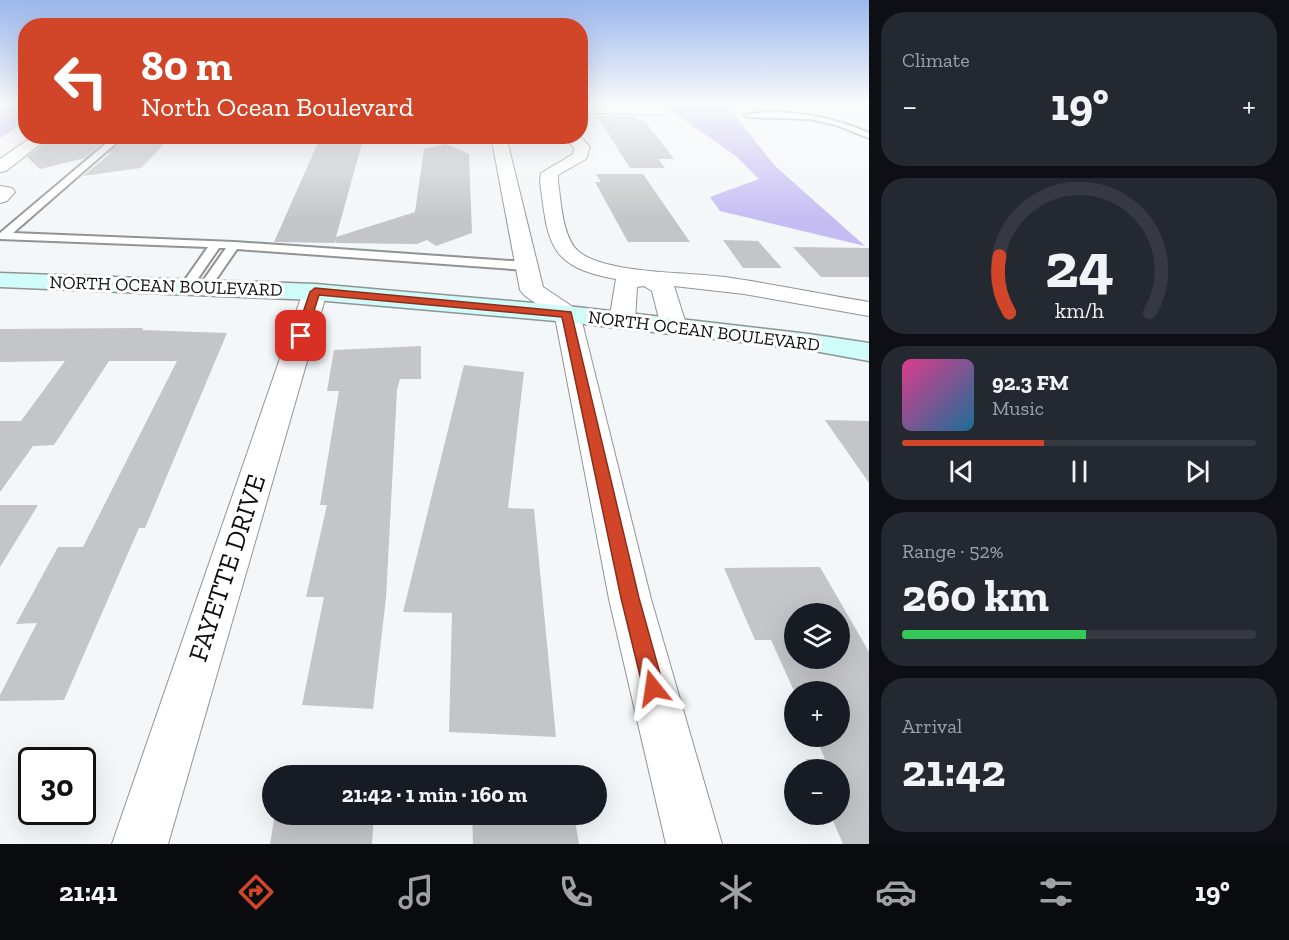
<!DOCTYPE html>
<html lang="en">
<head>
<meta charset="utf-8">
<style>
  body { margin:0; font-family:"Zilla Slab",serif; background:#242831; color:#f1f3f6; height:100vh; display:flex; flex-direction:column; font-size:22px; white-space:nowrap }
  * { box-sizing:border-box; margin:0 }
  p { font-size:20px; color:#9ea1a6 }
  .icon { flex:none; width:33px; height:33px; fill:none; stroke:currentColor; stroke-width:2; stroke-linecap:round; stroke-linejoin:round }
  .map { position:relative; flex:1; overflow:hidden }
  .panel { display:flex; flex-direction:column; gap:12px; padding:12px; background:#0d0f14; width:420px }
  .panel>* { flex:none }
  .top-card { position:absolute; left:18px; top:18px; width:570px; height:126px; border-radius:24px; box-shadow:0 6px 24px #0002; background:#d14629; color:#fff; overflow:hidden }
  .controls { position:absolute; left:784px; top:603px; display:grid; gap:12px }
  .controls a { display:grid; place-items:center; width:66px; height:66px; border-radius:50%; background:#171b24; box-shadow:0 6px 24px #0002; font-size:30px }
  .speed { position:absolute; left:18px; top:747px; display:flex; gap:12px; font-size:30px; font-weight:700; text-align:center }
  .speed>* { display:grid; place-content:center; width:78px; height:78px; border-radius:50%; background:#171b24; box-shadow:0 6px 24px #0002; line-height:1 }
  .speed .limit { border:3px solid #111; border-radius:9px; background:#fff; color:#111 }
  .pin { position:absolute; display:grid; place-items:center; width:51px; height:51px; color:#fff; margin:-26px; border-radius:12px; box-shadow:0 3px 9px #0006 }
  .me { position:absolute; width:66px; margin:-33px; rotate:345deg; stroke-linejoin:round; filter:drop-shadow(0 0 4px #0008) }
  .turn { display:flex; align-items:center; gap:21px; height:126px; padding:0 24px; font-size:27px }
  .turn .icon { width:78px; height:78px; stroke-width:2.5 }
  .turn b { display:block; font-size:42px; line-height:51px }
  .big { font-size:45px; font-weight:700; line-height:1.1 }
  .panel .tile { flex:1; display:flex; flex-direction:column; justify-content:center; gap:9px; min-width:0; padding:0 21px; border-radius:24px; background:#242831 }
  .panel .dial { align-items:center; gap:0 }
  .dial svg { height:156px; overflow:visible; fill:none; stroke:#363941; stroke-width:7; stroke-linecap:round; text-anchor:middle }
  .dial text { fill:#f1f3f6; stroke:none }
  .song { display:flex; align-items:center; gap:18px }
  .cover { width:72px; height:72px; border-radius:9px; background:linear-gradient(135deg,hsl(330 70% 55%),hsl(200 70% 35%)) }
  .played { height:6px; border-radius:3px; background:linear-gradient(90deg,#d14629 40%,#363941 40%) }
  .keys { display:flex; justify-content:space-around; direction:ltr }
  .heat { display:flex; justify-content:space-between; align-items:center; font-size:33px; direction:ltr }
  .charge { height:9px; border-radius:4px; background:linear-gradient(90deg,#34c759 52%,#363941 0) }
  .trip { position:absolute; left:262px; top:765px; width:345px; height:60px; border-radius:30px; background:#171b24; box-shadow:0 6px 24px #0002; font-weight:700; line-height:60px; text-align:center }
  .dock { display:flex; height:96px; justify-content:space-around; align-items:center; background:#090b0e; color:#9ea1a6 }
  .dock .icon { width:42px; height:42px }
  .dock .selected { color:#d14629 }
  .dock b { font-size:27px; color:#f1f3f6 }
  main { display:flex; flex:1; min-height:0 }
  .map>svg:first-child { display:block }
  .water { fill:#c5bcf3 }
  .building { fill:#c3c5c8; fill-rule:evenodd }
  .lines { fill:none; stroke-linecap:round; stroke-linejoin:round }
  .service-casing { stroke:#909495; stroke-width:4 }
  .minor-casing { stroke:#909495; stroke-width:2 }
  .secondary-casing { stroke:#909495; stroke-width:3 }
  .service { fill:#fff; fill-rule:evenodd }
  .minor { fill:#fff; fill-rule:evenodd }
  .secondary { fill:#cffbf9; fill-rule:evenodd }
  .route { fill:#d14629; stroke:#882e1b; stroke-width:1.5 }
  .labels { text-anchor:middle; stroke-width:6; stroke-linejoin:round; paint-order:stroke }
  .far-street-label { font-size:18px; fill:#0e0f0f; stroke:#fff }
  .near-street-label { font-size:27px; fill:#0e0f0f; stroke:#fff }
</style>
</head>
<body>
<main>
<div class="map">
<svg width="869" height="844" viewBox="0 0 869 844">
  <rect width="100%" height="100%" fill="#f3f7f9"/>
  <g class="water">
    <path d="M 14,103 L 25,103 L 25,122 L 0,138 L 0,111 Z"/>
    <path d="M 660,103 L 725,103 L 774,165 L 865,246 L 720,211 L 710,197 L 759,179 L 736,156 Z"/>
  </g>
  <g class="building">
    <path d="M 597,116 L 635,116 L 638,120 L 644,120 L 674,159 L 658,159 L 665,168 L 630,168 Z"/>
    <path d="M 58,136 L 111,136 L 85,158 L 40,169 L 27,157 L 52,138 Z"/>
    <path d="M 126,136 L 128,139 L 131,136 L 172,136 L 141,168 L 83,176 L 111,153 L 107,153 Z"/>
    <path d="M 321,136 L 364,136 L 336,237 L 415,212 L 424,149 L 446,144 L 469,154 L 472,233 L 436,246 L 427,240 L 417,244 L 336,243 L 336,240 L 335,243 L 274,242 Z"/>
    <path d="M 596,174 L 643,174 L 690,242 L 628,242 L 595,182 L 601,182 Z"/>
    <path d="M 723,240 L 758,241 L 782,268 L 743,268 Z"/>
    <path d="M 793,247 L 869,248 L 869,277 L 821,277 Z"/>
    <path d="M 143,328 L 142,330 L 227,333 L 145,528 L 139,528 L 64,700 L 0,701 L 0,695 L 37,623 L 16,624 L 58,547 L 83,547 L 177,361 L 109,361 L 54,445 L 33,446 L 0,492 L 0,421 L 21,421 L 65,361 L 0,362 L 0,329 Z"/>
    <path d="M 421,346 L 421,379 L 400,379 L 397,390 L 386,598 L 373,709 L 302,705 L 324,597 L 306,597 L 327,505 L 320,505 L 339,391 L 327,391 L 334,350 Z"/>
    <path d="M 464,365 L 524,372 L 508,508 L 534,509 L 556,737 L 449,732 L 452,613 L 403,612 Z"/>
    <path d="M 825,420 L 869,421 L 869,483 Z"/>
    <path d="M 0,505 L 38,505 L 0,567 Z"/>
    <path d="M 820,567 L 869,652 L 869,844 L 843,844 L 830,814 L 840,814 L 840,770 L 811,770 L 806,759 L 825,759 L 815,736 L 840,736 L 840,692 L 795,693 L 771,640 L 755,640 L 724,568 ZM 795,614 L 840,614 L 840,658 L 795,658 Z"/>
    <path d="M 275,814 L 374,814 L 372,844 L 270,844 Z"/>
    <path d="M 472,814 L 574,814 L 579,844 L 473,844 Z"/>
  </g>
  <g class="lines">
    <g class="service-casing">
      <g id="service">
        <path d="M 765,112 C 802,112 835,118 869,133 L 869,138 L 836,125 L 810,119 L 748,117 L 744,115 Z"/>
        <path d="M 115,136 L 124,136 L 13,233 L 234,242 L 526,262 L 532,266 L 526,270 L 237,249 L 208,291 L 204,292 L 198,288 L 226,248 L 219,248 L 190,290 L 186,291 L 180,287 L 208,247 L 0,239 L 0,233 Z"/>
        <path d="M 403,136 L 502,136 L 502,137 L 498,139 Z"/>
      </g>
    </g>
    <g class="minor-casing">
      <g id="minor">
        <path d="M 600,105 L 663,107 L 670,111 L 663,115 L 600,113 L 580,115 L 580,107 Z"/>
        <path d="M 33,136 L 51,136 L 6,171 L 0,172 L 0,159 Z"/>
        <path d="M 491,136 L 506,136 L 543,287 L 576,309 L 580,314 L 651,599 L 722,844 L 666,844 L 609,599 L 555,317 L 524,295 L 520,290 Z"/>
        <path d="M 564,136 L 580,136 L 590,147 L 586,159 L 558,175 L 558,181 C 561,201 562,236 578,251 C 604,274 689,272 725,277 C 773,284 821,294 869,302 L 869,316 L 744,294 L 674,286 L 687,327 L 683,333 L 674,335 L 665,333 L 661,327 L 652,291 L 644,286 L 637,287 L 635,321 L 631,326 L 622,329 L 613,326 L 609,321 L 616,279 C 548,267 548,243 540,181 L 541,173 L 573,154 L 574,148 Z"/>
        <path d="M 0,186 L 12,188 L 15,192 L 7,201 L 0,203 Z"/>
        <path d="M 315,285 L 323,287 L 327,292 L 168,844 L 112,844 L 303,292 L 307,287 Z"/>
      </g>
    </g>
    <g class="secondary-casing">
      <path id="secondary" d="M 0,273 L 315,284 L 567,306 L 809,334 L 869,343 L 869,361 L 809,350 L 567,322 L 315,300 L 0,287 Z"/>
    </g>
    <use href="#service" class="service"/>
    <use href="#minor" class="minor"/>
    <use href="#secondary" class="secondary"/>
  </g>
  <linearGradient id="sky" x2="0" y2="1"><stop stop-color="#9ab7ec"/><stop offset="0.47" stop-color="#fafbfc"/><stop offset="1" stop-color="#fafbfc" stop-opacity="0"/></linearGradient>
  <rect width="869" height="221" fill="url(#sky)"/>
  <path class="route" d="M 315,288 L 571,312 L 639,598 L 664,688 L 661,695 L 653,698 L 646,695 L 643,688 L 621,598 L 562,317 L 319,295 L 306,336 L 305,338 L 297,338 L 295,336 L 310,292 Z"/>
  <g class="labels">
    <g class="far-street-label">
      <text transform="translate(166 286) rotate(2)" y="6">NORTH OCEAN BOULEVARD</text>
      <text transform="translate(704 331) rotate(7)" y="6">NORTH OCEAN BOULEVARD</text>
    </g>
    <g class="near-street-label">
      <text transform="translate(227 568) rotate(-72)" y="9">FAYETTE DRIVE</text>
    </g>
  </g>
</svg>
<div class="controls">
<a><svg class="icon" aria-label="layers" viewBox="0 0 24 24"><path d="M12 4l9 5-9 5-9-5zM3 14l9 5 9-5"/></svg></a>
<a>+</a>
<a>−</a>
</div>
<div class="speed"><div class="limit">30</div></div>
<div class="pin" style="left:301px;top:336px;background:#d93025"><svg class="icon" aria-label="arrive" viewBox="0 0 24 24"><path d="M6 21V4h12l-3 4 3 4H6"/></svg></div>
<svg class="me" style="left:653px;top:688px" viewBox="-20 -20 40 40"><path d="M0-17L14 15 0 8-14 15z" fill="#d14629" stroke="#fff" stroke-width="4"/></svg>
<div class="trip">21:42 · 1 min · 160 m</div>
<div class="top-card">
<div class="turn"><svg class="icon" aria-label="left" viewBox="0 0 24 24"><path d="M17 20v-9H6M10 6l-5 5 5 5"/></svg><div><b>80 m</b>North Ocean Boulevard</div></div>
</div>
</div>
<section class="panel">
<div class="tile"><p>Climate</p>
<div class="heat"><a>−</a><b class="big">19°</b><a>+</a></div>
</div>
<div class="tile dial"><svg viewBox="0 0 100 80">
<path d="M14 69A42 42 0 1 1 86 69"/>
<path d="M14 69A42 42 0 0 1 9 40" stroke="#d14629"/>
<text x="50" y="56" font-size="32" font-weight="700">24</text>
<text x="50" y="72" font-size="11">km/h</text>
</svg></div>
<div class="tile">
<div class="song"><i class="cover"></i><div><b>92.3 FM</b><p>Music</p></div></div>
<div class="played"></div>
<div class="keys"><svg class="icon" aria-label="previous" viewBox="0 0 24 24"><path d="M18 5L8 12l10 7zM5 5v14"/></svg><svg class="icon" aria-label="pause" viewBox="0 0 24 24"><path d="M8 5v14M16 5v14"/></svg><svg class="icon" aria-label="next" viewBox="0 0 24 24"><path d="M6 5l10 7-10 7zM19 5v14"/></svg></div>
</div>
<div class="tile"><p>Range · 52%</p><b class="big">260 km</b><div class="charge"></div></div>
<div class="tile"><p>Arrival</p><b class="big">21:42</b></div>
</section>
</main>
<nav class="dock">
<b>21:41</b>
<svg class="icon selected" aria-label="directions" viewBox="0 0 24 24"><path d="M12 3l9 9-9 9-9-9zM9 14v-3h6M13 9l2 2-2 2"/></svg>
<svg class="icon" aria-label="music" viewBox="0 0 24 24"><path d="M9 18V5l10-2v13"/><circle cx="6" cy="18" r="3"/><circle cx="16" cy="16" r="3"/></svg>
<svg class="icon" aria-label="phone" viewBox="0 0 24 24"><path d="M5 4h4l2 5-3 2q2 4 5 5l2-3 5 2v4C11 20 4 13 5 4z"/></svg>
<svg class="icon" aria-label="climate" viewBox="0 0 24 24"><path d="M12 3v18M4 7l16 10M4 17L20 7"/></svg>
<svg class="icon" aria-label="car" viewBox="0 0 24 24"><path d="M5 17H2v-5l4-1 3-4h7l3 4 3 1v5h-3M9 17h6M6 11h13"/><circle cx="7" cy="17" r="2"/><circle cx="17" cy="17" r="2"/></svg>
<svg class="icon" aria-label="filters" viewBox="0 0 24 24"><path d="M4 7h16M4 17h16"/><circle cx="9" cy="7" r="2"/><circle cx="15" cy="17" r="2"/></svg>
<b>19°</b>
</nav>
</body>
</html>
